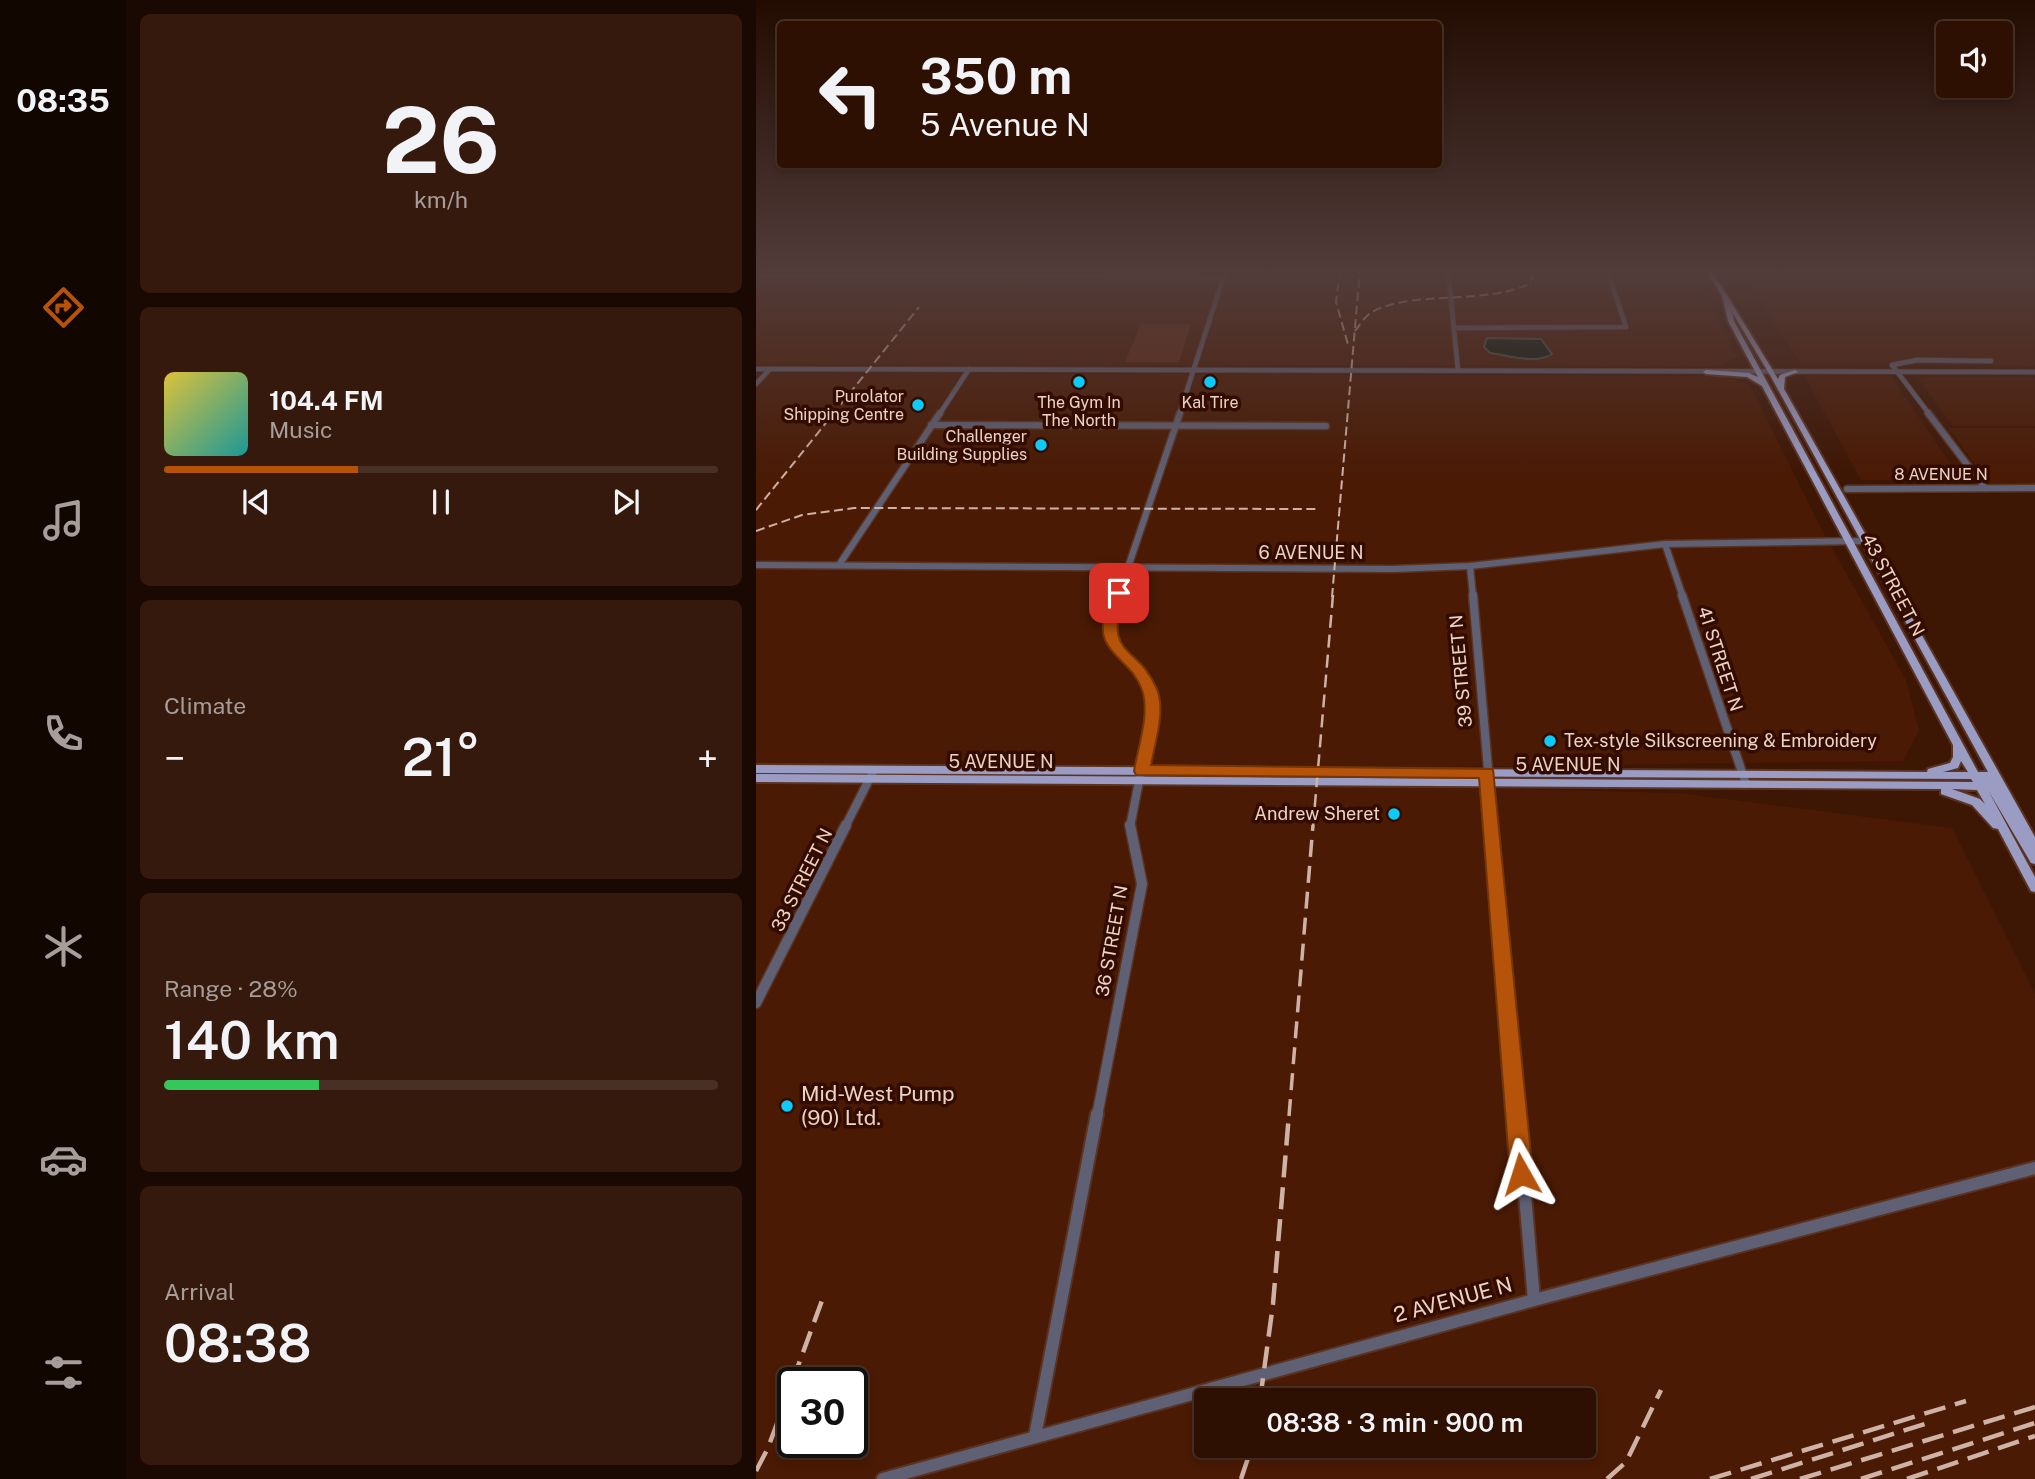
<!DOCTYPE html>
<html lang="en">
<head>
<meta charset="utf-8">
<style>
  body { margin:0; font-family:"Public Sans",sans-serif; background:#36190d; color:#f1f3f6; height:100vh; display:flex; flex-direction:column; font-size:26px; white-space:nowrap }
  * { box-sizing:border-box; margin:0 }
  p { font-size:23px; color:#a79d9a }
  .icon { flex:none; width:38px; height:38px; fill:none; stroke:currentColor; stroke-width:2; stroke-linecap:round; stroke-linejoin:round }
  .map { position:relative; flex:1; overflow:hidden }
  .panel { display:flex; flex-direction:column; gap:14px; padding:14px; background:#190902; width:630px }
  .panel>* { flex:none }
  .top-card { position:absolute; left:21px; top:21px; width:665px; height:147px; border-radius:7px; box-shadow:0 4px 10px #0003,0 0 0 2px #493025; background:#2e1003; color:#f1f3f6; overflow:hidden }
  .fabs { position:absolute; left:1180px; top:21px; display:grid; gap:14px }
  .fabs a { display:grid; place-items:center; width:77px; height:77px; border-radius:7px; background:#2e1003; box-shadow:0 4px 10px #0003,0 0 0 2px #493025; font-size:35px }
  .speed { position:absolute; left:21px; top:1367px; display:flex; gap:14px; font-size:35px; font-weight:700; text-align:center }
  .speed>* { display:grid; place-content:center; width:91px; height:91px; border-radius:50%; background:#2e1003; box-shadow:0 4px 10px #0003,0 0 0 2px #493025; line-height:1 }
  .speed .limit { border:4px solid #111; border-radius:10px; background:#fff; color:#111 }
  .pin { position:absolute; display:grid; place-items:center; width:60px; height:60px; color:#fff; margin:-30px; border-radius:14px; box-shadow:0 4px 10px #0006 }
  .me { position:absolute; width:77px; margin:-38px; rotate:354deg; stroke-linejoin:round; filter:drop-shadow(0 0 5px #0008) }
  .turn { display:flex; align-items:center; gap:24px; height:147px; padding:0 28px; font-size:32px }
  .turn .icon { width:91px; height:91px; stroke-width:2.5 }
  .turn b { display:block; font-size:49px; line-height:60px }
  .big { font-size:52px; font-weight:600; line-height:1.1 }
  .panel .tile { flex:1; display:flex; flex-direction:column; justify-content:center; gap:10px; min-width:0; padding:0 24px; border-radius:10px; background:#36190d }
  .panel .dial { align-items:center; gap:0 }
  .dial b { font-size:91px; line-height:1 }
  .song { display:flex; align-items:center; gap:21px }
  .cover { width:84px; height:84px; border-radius:10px; background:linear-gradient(135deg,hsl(50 70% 55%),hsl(180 70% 35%)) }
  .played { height:7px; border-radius:4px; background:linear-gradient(90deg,#b45309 35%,#493025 35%) }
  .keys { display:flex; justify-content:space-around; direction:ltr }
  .heat { display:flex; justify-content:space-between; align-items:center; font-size:38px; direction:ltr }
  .charge { height:10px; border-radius:5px; background:linear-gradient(90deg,#34c759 28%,#493025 0) }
  .trip { position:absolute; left:438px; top:1388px; width:402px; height:70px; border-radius:7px; background:#2e1003; box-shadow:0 4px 10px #0003,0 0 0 2px #493025; font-weight:600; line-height:70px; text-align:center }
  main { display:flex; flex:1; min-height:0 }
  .menu { display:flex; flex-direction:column; width:126px; justify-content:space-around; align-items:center; background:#120601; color:#a79d9a }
  .menu .icon { width:49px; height:49px }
  .menu .on { color:#b45309 }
  .menu b { font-size:32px; color:#f1f3f6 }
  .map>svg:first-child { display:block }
  .built { fill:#4a1a04; fill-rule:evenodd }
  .green { fill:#612a12 }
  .water { fill:#051a11; stroke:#4b5148; stroke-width:2 }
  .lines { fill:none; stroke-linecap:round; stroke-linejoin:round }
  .minor-far4-casing { stroke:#5a3423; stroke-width:6 }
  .minor-far3-casing { stroke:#5a3423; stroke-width:9 }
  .minor-far2-casing { stroke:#5a3423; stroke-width:11 }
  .minor-far1-casing { stroke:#5a3423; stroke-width:13 }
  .minor-casing { stroke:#5a3423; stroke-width:16 }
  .major-casing { stroke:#5a3423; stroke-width:4 }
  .minor-far4 { stroke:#5f6074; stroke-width:4.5 }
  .minor-far3 { stroke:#5f6074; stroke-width:6 }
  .minor-far2 { stroke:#5f6074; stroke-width:8 }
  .minor-far1 { stroke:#5f6074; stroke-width:10 }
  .minor { stroke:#5f6074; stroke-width:12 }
  .major { fill:#9a9cc4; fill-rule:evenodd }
  .rail-far3 { stroke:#cfb2a6; stroke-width:2; stroke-dasharray:9 4.5; stroke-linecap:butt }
  .rail-far2 { stroke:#cfb2a6; stroke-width:2.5; stroke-dasharray:13 7; stroke-linecap:butt }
  .rail-far1 { stroke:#cfb2a6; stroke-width:3.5; stroke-dasharray:17 9; stroke-linecap:butt }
  .rail { stroke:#cfb2a6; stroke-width:4.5; stroke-dasharray:22 10; stroke-linecap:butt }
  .route { fill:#b45309; stroke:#753606; stroke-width:2 }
  .poi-dot { fill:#0ccafa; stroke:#330c00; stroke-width:2.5 }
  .labels { text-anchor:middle; stroke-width:7; stroke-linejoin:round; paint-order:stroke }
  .far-poi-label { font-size:16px; fill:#edd2c7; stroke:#330c00; text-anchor:end }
  .far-street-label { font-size:16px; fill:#edd2c7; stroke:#330c00 }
  .street-label { font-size:18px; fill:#edd2c7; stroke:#330c00 }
  .poi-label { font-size:18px; fill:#edd2c7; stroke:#330c00; text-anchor:start }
  .near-poi-label { font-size:21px; fill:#edd2c7; stroke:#330c00; text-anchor:start }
  .near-street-label { font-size:21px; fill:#edd2c7; stroke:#330c00 }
</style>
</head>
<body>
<main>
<nav class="menu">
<b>08:35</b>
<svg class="icon on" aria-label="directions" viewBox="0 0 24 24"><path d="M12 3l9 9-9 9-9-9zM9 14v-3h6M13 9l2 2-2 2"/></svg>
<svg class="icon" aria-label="music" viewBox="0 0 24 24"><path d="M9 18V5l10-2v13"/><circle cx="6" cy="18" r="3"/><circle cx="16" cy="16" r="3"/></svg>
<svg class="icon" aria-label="phone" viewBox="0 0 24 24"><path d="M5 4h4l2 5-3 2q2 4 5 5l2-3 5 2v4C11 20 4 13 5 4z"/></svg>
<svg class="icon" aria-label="climate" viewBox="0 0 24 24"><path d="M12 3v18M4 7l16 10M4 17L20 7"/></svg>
<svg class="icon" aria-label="car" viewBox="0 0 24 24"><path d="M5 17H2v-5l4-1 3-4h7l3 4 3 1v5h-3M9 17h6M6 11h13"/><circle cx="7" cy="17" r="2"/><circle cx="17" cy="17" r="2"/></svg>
<svg class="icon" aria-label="filters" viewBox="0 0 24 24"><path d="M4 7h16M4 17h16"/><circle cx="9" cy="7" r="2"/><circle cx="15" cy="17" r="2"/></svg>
</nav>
<section class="panel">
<div class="tile dial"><b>26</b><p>km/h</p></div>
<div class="tile">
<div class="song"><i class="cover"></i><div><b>104.4 FM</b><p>Music</p></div></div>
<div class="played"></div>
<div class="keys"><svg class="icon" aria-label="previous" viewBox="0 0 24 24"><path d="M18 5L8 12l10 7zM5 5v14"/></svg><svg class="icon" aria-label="pause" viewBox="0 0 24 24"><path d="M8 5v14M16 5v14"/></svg><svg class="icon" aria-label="next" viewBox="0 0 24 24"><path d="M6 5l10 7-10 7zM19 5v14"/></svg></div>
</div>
<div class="tile"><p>Climate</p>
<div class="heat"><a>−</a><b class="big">21°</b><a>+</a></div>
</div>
<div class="tile"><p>Range · 28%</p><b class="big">140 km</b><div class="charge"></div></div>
<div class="tile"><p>Arrival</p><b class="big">08:38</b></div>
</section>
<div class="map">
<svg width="1279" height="1479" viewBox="0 0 1279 1479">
  <rect width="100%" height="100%" fill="#3e1604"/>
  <g class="built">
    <path d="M 0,269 L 937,269 L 981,357 L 963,366 L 0,365 Z"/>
    <path d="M 994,285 L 1279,285 L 1279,366 L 1045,364 Z"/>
    <path d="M 0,373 L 967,376 L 994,385 L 1066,530 L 1150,680 L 1163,731 L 1147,761 L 386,771 L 0,770 Z"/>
    <path d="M 1048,375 L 1135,376 L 1206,481 L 1105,480 Z"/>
    <path d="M 1161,377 L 1279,377 L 1279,426 L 1197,426 Z"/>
    <path d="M 1193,428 L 1279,428 L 1279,484 L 1233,484 Z"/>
    <path d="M 384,780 L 922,793 L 1196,828 L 1279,994 L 1279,1479 L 0,1479 L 0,781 ZM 37,1382 L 96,1382 L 96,1442 L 37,1442 ZM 450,1400 L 828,1400 L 828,1446 L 450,1446 Z"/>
  </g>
  <path class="green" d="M 385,324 L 435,324 L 423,362 L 369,362 Z"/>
  <path class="water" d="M 731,338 L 785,339 L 796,354 C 779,365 752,355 734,353 L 728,347 Z"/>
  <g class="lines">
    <g class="minor-far4-casing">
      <g id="minor-far4">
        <path d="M 692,269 L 702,370"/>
        <path d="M 0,275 L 468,277"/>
        <path d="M 698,328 L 870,327 L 851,269"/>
        <path d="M 0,369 L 1279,372"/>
        <path d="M 0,384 L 14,369"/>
        <path d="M 183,415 L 213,369"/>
        <path d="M 423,415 L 470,269"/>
        <path d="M 1174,415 L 1136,365 L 1161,360 L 1235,361"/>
      </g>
    </g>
    <g class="minor-far3-casing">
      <g id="minor-far3">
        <path d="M 1172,413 L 1229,488"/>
        <path d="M 175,425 L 570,426"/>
        <path d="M 1091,489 L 1279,488"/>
        <path d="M 909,544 L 927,597"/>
        <path d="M 0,565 L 637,569 L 714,566 L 909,544 L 1109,541"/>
        <path d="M 83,565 L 184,413"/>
        <path d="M 714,566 L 717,597"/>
        <path d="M 362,597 L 424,413"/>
      </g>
    </g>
    <g class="minor-far2-casing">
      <g id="minor-far2">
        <path d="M 363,595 L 354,619 L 358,646 L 380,669 L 393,689 L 396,715 L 374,827"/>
        <path d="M 717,595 L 737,827"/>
        <path d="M 926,595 L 990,784"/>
        <path d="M 89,827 L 118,770"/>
      </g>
    </g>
    <g class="minor-far1-casing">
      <g id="minor-far1">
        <path d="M 737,825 L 762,1116"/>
        <path d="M 0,1003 L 90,825"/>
        <path d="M 341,1116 L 386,884 L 374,825"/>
      </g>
    </g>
    <g class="minor-casing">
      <g id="minor">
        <path d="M 762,1114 L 778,1300"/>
        <path d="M 279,1436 L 341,1114"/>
        <path d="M 127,1479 L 778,1300 L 1279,1168"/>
      </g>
    </g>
    <g class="major-casing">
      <path id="major" d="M 949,269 L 955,269 L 1022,379 L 1024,375 L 1039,370 L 1042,372 L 1029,377 L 1028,389 L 1279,837 L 1279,864 L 1275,863 L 1232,790 L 1279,877 L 1279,892 L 1275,891 L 1242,829 L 1237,828 L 1216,805 L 1185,794 L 1185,789 L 0,782 L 0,774 L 1217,782 L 1215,779 L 0,773 L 0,765 L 1171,772 L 1172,769 L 1194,763 L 1197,757 L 1197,745 L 1006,386 L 991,377 L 950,374 L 947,372 L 950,370 L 993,373 L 1002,377 L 972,321 L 966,296 ZM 976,312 L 1014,375 L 1232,772 L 1222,772 L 978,321 ZM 1205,761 L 1212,772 L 1187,772 L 1202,768 ZM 1196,789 L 1221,790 L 1229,804 L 1224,799 Z"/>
    </g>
    <use href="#minor-far4" class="minor-far4"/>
    <use href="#minor-far3" class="minor-far3"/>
    <use href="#minor-far2" class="minor-far2"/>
    <use href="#minor-far1" class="minor-far1"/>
    <use href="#minor" class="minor"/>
    <use href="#major" class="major"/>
    <g class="rail-far3">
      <path d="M 584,269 L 580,302 L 593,348"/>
      <path d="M 599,331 C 603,326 608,318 613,314 C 650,289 726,306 773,284 L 780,269"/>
      <path d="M 0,510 L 163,307"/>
      <path d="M 0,531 L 46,515 L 98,508 L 562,509"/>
      <path d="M 576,597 L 604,269"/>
    </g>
    <path class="rail-far2" d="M 557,827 L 577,595"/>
    <path class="rail-far1" d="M 533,1116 L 557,825"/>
    <g class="rail">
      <path d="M 504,1400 L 517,1304 L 533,1114"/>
      <path d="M 0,1471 L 12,1448 L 68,1295"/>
      <path d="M 485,1479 L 496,1446"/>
      <path d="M 851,1479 L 870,1462 L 905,1390"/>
      <path d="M 954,1479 L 1210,1401"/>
      <path d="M 995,1479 L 1175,1422"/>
      <path d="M 1044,1479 L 1279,1407"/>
      <path d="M 1105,1479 L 1279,1423"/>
      <path d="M 1151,1479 L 1279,1436"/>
    </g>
  </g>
  <linearGradient id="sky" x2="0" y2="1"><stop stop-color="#220c02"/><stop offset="0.57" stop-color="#523c3a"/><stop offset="1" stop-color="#523c3a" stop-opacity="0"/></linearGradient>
  <rect width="1279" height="476" fill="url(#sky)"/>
  <path class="route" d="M 363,589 L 369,593 C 346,659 382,643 401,689 C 410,711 399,743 395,765 L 737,769 L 777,1174 L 773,1182 L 765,1185 L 757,1182 L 754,1174 L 723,778 L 380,775 L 378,771 C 382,746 394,714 386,690 C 375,656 333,654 351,606 C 354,598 355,592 363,589 Z"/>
  <g class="poi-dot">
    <circle cx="323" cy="382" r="7"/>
    <circle cx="454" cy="382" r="7"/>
    <circle cx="162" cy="405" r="7"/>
    <circle cx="285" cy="445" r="7"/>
    <circle cx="794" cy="741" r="7"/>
    <circle cx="638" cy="814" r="7"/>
    <circle cx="31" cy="1106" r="7"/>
  </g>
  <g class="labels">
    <g class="far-poi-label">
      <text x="148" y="402">Purolator<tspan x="148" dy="18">Shipping Centre</tspan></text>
      <text x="323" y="408" text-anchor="middle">The Gym In<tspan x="323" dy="18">The North</tspan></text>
      <text x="454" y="408" text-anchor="middle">Kal Tire</text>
      <text x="271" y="442">Challenger<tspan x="271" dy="18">Building Supplies</tspan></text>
    </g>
    <g class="far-street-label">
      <text x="1185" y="480">8 AVENUE N</text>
    </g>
    <g class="street-label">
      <text x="555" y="559">6 AVENUE N</text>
      <text transform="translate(1137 585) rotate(62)" y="6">43 STREET N</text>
      <text transform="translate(964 659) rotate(72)" y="6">41 STREET N</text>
      <text transform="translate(705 671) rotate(-95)" y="6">39 STREET N</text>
      <text x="245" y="768">5 AVENUE N</text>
      <text x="812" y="771">5 AVENUE N</text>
      <text transform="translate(46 880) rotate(-63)" y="6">33 STREET N</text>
      <text transform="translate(356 941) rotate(-80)" y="6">36 STREET N</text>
    </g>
    <g class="poi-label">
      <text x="808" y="747">Tex-style Silkscreening &amp; Embroidery</text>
      <text x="624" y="820" text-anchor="end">Andrew Sheret</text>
    </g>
    <g class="near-poi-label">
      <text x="45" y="1101">Mid-West Pump<tspan x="45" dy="24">(90) Ltd.</tspan></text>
    </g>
    <g class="near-street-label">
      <text transform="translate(697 1300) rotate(-15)" y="7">2 AVENUE N</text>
    </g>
  </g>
</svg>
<div class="fabs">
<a><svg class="icon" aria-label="sound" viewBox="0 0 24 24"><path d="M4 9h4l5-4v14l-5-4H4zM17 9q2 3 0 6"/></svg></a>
</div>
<div class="speed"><div class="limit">30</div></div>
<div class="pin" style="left:363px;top:593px;background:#d93025"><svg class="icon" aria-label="arrive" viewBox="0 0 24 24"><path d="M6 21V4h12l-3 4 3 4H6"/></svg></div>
<svg class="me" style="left:765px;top:1174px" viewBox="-20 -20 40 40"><path d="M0-17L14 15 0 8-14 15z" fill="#b45309" stroke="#fff" stroke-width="4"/></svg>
<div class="trip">08:38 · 3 min · 900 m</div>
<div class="top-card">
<div class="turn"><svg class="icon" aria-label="left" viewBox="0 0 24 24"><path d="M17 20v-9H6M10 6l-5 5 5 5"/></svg><div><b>350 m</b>5 Avenue N</div></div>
</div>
</div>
</main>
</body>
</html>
